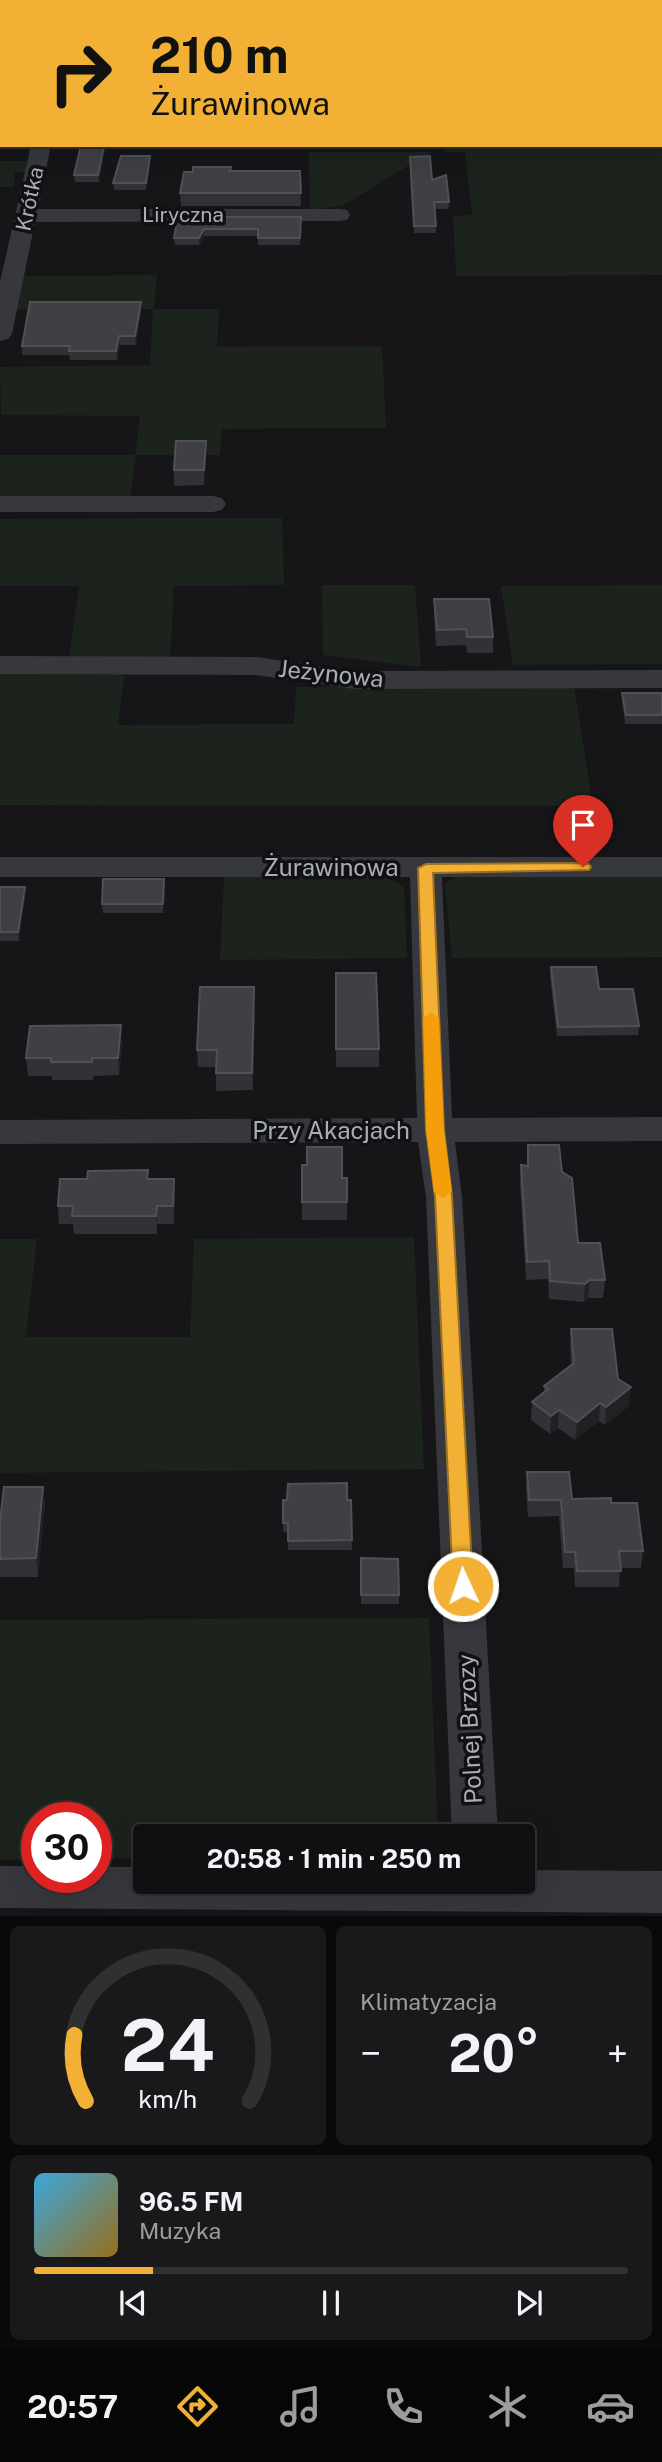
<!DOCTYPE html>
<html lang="pl">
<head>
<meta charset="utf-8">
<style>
  body { margin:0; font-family:"Public Sans",sans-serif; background:#19191b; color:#f1f3f6; height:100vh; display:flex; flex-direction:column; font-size:26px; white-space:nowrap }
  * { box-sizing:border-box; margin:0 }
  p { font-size:23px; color:#9c9d9f }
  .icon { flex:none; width:38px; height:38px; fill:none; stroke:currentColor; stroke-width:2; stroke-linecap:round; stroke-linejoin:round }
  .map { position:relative; height:1916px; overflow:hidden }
  .panel { display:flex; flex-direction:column; gap:10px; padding:10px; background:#09090a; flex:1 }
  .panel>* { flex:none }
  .hud { position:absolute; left:0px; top:0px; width:663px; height:147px; box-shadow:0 7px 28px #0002,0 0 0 2px #303032; background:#f2b134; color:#111; overflow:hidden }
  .speed { position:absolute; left:21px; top:1802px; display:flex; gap:14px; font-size:35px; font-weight:700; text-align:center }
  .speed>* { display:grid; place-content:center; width:91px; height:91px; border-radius:50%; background:#101012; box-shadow:0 7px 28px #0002,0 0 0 2px #303032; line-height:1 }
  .speed .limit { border:10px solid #d22; background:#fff; color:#111 }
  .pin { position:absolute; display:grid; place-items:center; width:60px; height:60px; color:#fff; margin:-72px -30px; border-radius:50% 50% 50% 0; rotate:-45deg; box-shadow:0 0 7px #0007 }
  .pin .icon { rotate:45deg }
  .me { position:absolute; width:77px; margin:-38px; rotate:357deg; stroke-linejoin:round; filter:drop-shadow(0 0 5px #0008) }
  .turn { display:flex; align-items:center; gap:24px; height:147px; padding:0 35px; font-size:32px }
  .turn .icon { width:91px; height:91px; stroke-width:2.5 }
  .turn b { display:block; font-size:49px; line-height:60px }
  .big { font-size:52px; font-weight:700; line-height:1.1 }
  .panel .widget { flex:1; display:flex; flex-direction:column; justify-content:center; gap:10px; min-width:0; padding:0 24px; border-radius:10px; background:#19191b }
  .panel .dial { align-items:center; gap:0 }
  .dial svg { height:182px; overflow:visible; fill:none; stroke:#303032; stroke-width:7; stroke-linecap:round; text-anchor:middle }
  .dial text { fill:#f1f3f6; stroke:none }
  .song { display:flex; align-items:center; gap:21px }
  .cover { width:84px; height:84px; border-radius:10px; background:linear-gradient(135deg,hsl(200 70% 55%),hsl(40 70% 35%)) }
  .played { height:7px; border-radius:4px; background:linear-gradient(90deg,#f2b134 20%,#303032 20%) }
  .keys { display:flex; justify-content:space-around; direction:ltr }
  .heat { display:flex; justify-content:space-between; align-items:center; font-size:38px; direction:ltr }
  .panel .tiles { flex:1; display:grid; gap:10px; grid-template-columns:1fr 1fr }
  .widget:last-child { grid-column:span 2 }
  .trip { position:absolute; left:133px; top:1824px; width:402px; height:70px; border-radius:7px; background:#101012; box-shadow:0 7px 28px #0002,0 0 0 2px #303032; font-weight:700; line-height:70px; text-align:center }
  .tab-bar { display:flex; height:112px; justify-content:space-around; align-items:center; background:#060607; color:#9c9d9f }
  .tab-bar .icon { width:49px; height:49px }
  .tab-bar .on { color:#f2b134 }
  .tab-bar b { font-size:32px; color:#f1f3f6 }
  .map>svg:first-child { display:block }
  .green { fill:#1c231d }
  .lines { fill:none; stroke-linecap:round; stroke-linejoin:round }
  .minor { fill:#37383d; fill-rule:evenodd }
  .wall { fill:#323236 }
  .shaded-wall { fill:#212124 }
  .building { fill:#3f3f44; stroke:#4f5156; stroke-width:2 }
  .route { fill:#f2b134; stroke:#9d7322; stroke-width:2 }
  .slow { fill:#f59e0b }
  .labels { text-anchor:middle; stroke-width:7; stroke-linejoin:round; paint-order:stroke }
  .far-street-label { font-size:21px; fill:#a8adb8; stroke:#111113 }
  .street-label { font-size:24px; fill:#a8adb8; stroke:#111113 }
</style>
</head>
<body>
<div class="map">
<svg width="662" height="1916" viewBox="0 0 662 1916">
  <rect width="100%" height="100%" fill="#161618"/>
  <g class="green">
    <path d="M 662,103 L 662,275 L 456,276 L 453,216 L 472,215 L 465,152 L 444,152 L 444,145 L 662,145 Z"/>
    <path d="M 309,152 L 431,152 L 342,206 L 310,210 Z"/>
    <path d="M 0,161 L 29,161 L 25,172 L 15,172 L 14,187 L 0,187 Z"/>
    <path d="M 157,275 L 154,309 L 219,309 L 217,347 L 382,346 L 386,428 L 222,429 L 220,455 L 136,455 L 130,498 L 0,498 L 0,455 L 135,455 L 140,416 L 1,415 L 0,367 L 150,365 L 153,309 L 16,309 L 19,276 Z"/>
    <path d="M 282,518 L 284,585 L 174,586 L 170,659 L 69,659 L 79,586 L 0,586 L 0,519 Z"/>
    <path d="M 322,585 L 415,585 L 421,667 L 323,655 Z"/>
    <path d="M 662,585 L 662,664 L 513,665 L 501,586 Z"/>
    <path d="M 118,671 L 124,677 L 118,725 L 294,724 L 296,687 L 574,685 L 593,806 L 0,805 L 0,674 Z"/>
    <path d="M 662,874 L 662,957 L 452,958 L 445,883 L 460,875 Z"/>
    <path d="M 224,876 L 384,876 L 404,887 L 407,958 L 220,960 Z"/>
    <path d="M 414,1237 L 424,1469 L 0,1473 L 0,1239 L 37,1239 L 26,1337 L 190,1337 L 194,1239 Z"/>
    <path d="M 429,1618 L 438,1836 L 145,1836 L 145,1858 L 96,1859 L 96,1818 L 37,1818 L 37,1859 L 0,1860 L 0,1620 Z"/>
  </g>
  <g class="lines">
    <g class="minor">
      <path d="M 62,0 L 80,0 L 61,2 Z"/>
      <path d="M 31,145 L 51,145 L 38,209 L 339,209 L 347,210 L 350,215 L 347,220 L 339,221 L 35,222 L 12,334 L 8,339 L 0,341 L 0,282 Z"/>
      <path d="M 0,496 L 213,496 L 222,498 L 226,504 L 222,510 L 213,512 L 0,512 Z"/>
      <path d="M 0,656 L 256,657 L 354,671 L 662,670 L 662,688 L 354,689 L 256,675 L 0,674 Z"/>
      <path d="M 0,857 L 662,857 L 662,877 L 442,877 L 452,1118 L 662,1117 L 662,1141 L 455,1142 L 462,1197 L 498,1836 L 452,1836 L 426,1197 L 418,1142 L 0,1144 L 0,1120 L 417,1118 L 410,877 L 0,877 Z"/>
      <path d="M 0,1866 L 37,1866 L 37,1878 L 96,1878 L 96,1867 L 145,1867 L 145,1881 L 523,1881 L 523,1870 L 662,1871 L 662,1913 L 0,1908 Z"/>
    </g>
  </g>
  <g class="wall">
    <rect x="0" y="50" width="2" height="60"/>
    <path d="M 106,145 L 99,182 L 75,182 L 74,175 Z"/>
    <path d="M 150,156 L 150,163 L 146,190 L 114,190 L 113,183 Z"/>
    <path d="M 410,157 L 432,180 L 449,202 L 448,209 L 435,209 L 436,233 L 414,233 Z"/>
    <path d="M 231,171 L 300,171 L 301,206 L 181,206 L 180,193 Z"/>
    <path d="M 178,217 L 301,217 L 300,245 L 258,245 L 258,236 L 204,236 L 199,245 L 175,245 L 174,238 Z"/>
    <path d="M 141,311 L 136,345 L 120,345 L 117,360 L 70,360 L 69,355 L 22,355 L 22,346 Z"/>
    <path d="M 206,441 L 204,485 L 174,486 L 174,470 Z"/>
    <path d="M 434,599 L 493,637 L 493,653 L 467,653 L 466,645 L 436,646 L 434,615 Z"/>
    <path d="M 622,693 L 662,693 L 662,724 L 625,724 L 622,701 Z"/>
    <path d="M 164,879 L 163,913 L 103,913 L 102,904 Z"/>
    <path d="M 0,887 L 25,896 L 19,941 L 0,941 Z"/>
    <path d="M 551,967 L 599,989 L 639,1026 L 638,1035 L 557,1036 L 550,976 Z"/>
    <path d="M 336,973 L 379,1049 L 379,1067 L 336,1067 Z"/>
    <path d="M 255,1004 L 253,1090 L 216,1091 L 216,1067 L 198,1067 L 197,1050 Z"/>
    <path d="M 122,1043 L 119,1075 L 94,1076 L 93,1080 L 52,1080 L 52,1076 L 28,1076 L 26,1058 Z"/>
    <path d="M 528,1145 L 562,1172 L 578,1243 L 605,1280 L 603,1298 L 588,1298 L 584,1302 L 549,1299 L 548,1279 L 526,1280 L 520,1183 L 521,1165 L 527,1166 Z"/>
    <path d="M 302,1165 L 342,1178 L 347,1178 L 347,1220 L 302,1220 Z"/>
    <path d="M 148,1170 L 148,1179 L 174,1179 L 175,1197 L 174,1224 L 157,1224 L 157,1234 L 74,1234 L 73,1224 L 59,1224 L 58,1206 Z"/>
    <path d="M 571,1329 L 618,1379 L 631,1387 L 629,1406 L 605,1425 L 599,1421 L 575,1440 L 558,1428 L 550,1434 L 531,1420 L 532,1402 L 544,1393 L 544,1386 L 571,1365 L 570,1347 Z"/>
    <path d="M 527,1472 L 572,1499 L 611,1503 L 643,1551 L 641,1568 L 620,1568 L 619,1587 L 575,1587 L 574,1568 L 563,1568 L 559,1516 L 528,1517 L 526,1489 Z"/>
    <path d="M 43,1487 L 45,1505 L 38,1577 L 0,1577 L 0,1521 Z"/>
    <path d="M 347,1500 L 351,1500 L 352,1550 L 288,1550 L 288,1533 L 283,1532 L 283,1523 Z"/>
    <path d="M 361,1558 L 399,1595 L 399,1604 L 361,1604 Z"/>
  </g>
  <g class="shaded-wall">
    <path d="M 104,145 L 106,145 L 99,182 L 98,175 Z"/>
    <path d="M 150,156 L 150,163 L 146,190 L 146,183 Z"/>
    <path d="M 204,229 L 204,236 L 199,245 L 199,238 Z"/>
    <path d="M 141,302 L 141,311 L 136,345 L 135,336 Z"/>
    <path d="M 119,336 L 120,345 L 117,360 L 116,351 Z"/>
    <path d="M 206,441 L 206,456 L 204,485 L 204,470 Z"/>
    <path d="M 25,887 L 25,896 L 19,941 L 18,932 Z"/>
    <path d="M 254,987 L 255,1004 L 253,1090 L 252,1073 Z"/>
    <path d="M 121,1025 L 122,1043 L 119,1075 L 118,1058 Z"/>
    <path d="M 174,1179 L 175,1197 L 174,1224 L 173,1206 Z"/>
    <path d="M 157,1206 L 157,1234 L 156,1216 Z"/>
    <path d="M 590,1280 L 588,1298 L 584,1302 L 585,1284 Z"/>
    <path d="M 631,1387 L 629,1406 L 605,1425 L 606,1407 Z"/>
    <path d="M 600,1403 L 599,1421 L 575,1440 L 577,1422 Z"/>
    <path d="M 559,1410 L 558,1428 L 550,1434 L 551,1416 Z"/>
    <path d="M 43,1487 L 45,1505 L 38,1577 L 36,1558 Z"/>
  </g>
  <g class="building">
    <path d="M 0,0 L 5,0 L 5,2 L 2,2 L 2,15 L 0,23 Z"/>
    <path d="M 94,0 L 159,0 L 159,2 L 93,2 Z"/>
    <rect x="0" y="50" width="2" height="50"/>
    <path d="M 81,145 L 104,145 L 98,175 L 74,175 Z"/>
    <path d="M 121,156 L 150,156 L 146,183 L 113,183 Z"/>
    <path d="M 430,156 L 432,180 L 446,175 L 449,202 L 434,202 L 436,226 L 414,226 L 410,157 Z"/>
    <path d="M 193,167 L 231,167 L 230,171 L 300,171 L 301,193 L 180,193 L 184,172 L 193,172 Z"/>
    <path d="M 178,217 L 301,217 L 300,238 L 258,238 L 258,229 L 204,229 L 199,238 L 174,238 Z"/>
    <path d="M 30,302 L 141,302 L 135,336 L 119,336 L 116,351 L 69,351 L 70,346 L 22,346 Z"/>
    <path d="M 176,441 L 206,441 L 204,470 L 174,470 Z"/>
    <path d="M 434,599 L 489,599 L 493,637 L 467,637 L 466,629 L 437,630 Z"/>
    <path d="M 622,693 L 662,693 L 662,715 L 626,715 Z"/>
    <path d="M 103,879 L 164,879 L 163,904 L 102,904 Z"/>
    <path d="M 0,887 L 25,887 L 18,932 L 0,932 Z"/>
    <path d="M 551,967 L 596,967 L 599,989 L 633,989 L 639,1026 L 558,1027 Z"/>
    <path d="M 336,973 L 376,973 L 379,1049 L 336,1049 Z"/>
    <path d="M 200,987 L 254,987 L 252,1073 L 216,1073 L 217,1050 L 197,1050 Z"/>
    <path d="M 121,1025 L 118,1058 L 92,1058 L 92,1062 L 51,1062 L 51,1058 L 26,1058 L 30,1026 Z"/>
    <path d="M 528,1145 L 559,1145 L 562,1172 L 572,1178 L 578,1243 L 600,1243 L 605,1280 L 590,1280 L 585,1284 L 550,1281 L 549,1261 L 527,1262 L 521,1165 L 528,1166 Z"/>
    <path d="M 307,1147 L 342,1147 L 342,1178 L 347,1178 L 347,1202 L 302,1202 L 302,1165 L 307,1165 Z"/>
    <path d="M 148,1170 L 147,1179 L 174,1179 L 173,1206 L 157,1206 L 156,1216 L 72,1216 L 73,1206 L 58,1206 L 60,1179 L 87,1179 L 88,1171 Z"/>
    <path d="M 571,1329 L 612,1329 L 618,1379 L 631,1387 L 606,1407 L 600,1403 L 577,1422 L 559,1410 L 551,1416 L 532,1402 L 548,1389 L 544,1386 L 574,1363 Z"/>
    <path d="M 527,1472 L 569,1472 L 572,1499 L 611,1498 L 611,1503 L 637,1503 L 643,1551 L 619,1551 L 621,1571 L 577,1571 L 575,1552 L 565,1552 L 561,1500 L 529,1500 Z"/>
    <path d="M 347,1483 L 347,1500 L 351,1500 L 352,1540 L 288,1541 L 288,1523 L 283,1523 L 283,1500 L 287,1500 L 288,1484 Z"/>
    <path d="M 4,1487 L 43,1487 L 36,1558 L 0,1559 L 0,1521 Z"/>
    <path d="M 361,1558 L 398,1559 L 399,1595 L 361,1595 Z"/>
  </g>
  <path class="route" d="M 583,863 L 589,864 L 591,867 L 589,870 L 433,873 L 444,1130 L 452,1197 L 473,1586 L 470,1592 L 463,1594 L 456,1592 L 453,1586 L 435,1197 L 426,1130 L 418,868 L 426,864 Z"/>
  <path class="slow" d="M 431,1012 L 439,1018 L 444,1130 L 452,1192 L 443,1198 L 434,1192 L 426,1130 L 423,1018 Z"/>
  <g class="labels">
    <g class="far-street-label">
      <text transform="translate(30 199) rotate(-78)" y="7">Krótka</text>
      <text x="183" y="222">Liryczna</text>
    </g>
    <g class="street-label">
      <text transform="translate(331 674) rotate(6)" y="8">Jeżynowa</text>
      <text x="331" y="876">Żurawinowa</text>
      <text x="331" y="1139">Przy Akacjach</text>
      <text transform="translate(470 1729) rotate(-93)" y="8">Polnej Brzozy</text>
    </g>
  </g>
</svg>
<div class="speed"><div class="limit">30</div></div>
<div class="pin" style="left:583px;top:867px;background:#d93025"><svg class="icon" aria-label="arrive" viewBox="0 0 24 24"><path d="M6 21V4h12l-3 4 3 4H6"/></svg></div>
<svg class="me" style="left:463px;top:1586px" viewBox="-20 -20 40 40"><circle r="17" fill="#f2b134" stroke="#fff" stroke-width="3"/><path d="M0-11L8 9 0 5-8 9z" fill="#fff"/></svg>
<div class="trip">20:58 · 1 min · 250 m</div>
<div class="hud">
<div class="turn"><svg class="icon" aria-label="right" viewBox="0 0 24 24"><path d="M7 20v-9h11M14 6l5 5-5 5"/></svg><div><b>210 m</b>Żurawinowa</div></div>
</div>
</div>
<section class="panel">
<div class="tiles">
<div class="widget dial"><svg viewBox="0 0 100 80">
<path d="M14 69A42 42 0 1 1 86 69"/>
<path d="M14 69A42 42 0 0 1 9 40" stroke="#f2b134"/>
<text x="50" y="56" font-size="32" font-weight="700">24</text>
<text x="50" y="72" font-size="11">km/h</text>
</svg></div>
<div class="widget"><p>Klimatyzacja</p>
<div class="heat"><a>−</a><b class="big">20°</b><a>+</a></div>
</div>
<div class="widget">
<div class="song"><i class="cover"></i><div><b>96.5 FM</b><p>Muzyka</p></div></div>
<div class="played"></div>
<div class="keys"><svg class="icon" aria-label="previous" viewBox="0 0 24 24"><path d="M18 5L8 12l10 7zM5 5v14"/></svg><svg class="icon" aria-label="pause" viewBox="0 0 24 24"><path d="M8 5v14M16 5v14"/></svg><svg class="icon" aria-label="next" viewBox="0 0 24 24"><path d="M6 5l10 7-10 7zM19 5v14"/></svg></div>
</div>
</div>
</section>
<nav class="tab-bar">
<b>20:57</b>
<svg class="icon on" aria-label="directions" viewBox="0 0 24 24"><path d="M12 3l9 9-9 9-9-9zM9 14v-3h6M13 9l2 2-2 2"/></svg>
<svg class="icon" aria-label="music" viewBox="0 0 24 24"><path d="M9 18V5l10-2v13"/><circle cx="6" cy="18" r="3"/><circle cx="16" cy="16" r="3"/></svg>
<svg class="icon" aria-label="phone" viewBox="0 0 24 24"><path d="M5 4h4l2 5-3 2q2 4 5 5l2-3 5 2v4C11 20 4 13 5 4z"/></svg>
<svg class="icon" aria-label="climate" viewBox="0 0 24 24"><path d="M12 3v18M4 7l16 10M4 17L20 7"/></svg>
<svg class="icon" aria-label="car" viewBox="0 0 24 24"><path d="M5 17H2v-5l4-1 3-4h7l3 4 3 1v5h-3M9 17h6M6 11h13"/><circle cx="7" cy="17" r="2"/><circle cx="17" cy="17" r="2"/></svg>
</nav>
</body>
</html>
